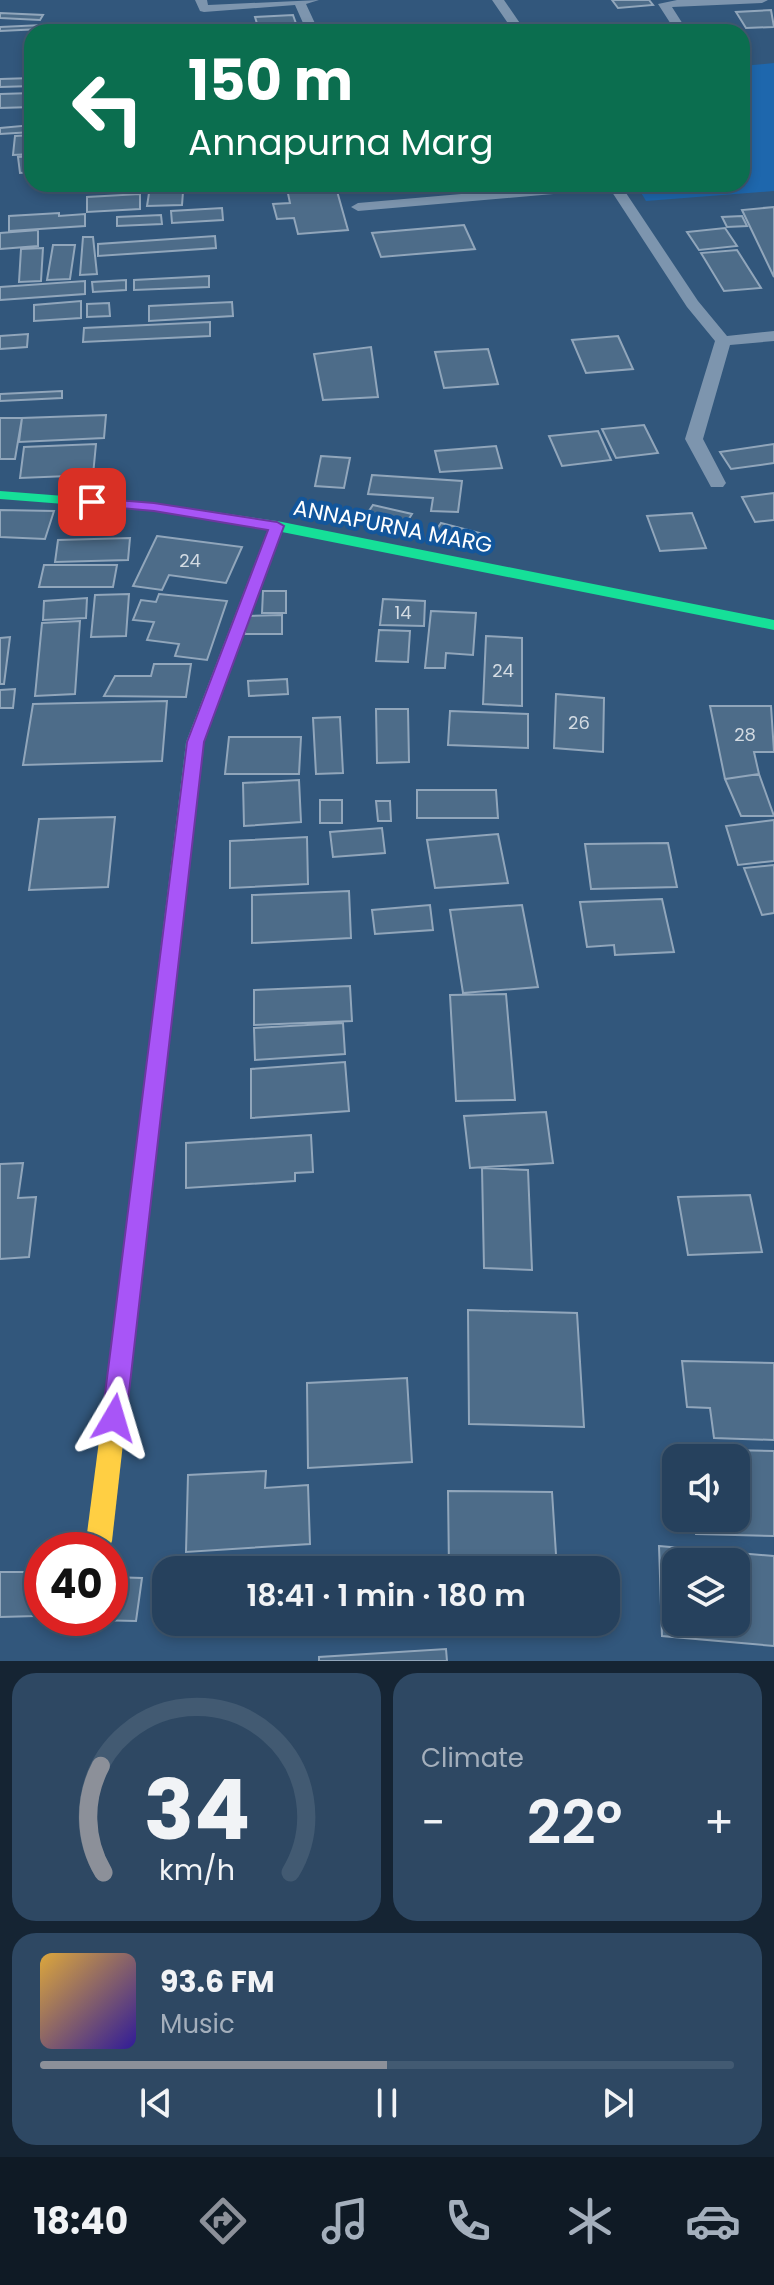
<!DOCTYPE html>
<meta charset="utf-8">
<style>
body{margin:0;font-family:Poppins,sans-serif;background:#2e4863;color:#f1f3f6;height:100vh;display:flex;flex-direction:column;font-size:30px;white-space:nowrap}
*{box-sizing:border-box;margin:0}
p{font-size:26px;color:#a4afbc}
.icon{flex:none;width:44px;height:44px;fill:none;stroke:currentColor;stroke-width:2;stroke-linecap:round;stroke-linejoin:round}
.map{position:relative;height:1661px;overflow:hidden}
.side{display:flex;flex-direction:column;gap:12px;padding:12px;background:#152433;flex:1}
.side>*{flex:none}
.guide{position:absolute;left:24px;top:24px;width:726px;height:168px;border-radius:24px;box-shadow:0 4px 12px #0003,0 0 0 2px #425a72;background:#0b6e4f;color:#fff;overflow:hidden}
.controls{position:absolute;left:662px;top:1444px;display:grid;gap:16px}
.controls a{display:grid;place-items:center;width:88px;height:88px;border-radius:16px;background:#26415d;box-shadow:0 4px 12px #0003,0 0 0 2px #425a72;font-size:40px}
.speed{position:absolute;left:24px;top:1532px;display:flex;gap:16px;font-size:40px;font-weight:700;text-align:center}
.speed>*{display:grid;place-content:center;width:104px;height:104px;border-radius:50%;background:#26415d;box-shadow:0 4px 12px #0003,0 0 0 2px #425a72;line-height:1}
.speed .limit{border:12px solid #d22;background:#fff;color:#111}
.pin{position:absolute;display:grid;place-items:center;width:68px;height:68px;color:#fff;margin:-34px;border-radius:16px;box-shadow:0 4px 12px #0006}
.me{position:absolute;width:88px;margin:-44px;rotate:7deg;stroke-linejoin:round;filter:drop-shadow(0 0 6px #0008)}
.turn{display:flex;align-items:center;gap:28px;height:168px;padding:0 32px;font-size:36px}
.turn .icon{width:104px;height:104px;stroke-width:2.5}
.turn b{display:block;font-size:56px;line-height:68px}
.big{font-size:60px;font-weight:600;line-height:1.1}
.side .widget{flex:1;display:flex;flex-direction:column;justify-content:center;gap:12px;min-width:0;padding:0 28px;border-radius:24px;background:#2e4863}
.side .dial{align-items:center;gap:0}
.dial svg{height:208px;overflow:visible;fill:none;stroke:#425a72;stroke-width:7;stroke-linecap:round;text-anchor:middle}
.dial text{fill:#f1f3f6;stroke:none}
.song{display:flex;align-items:center;gap:24px}
.cover{width:96px;height:96px;border-radius:12px;background:linear-gradient(135deg,hsl(40 70% 55%),hsl(250 70% 35%))}
.played{height:8px;border-radius:4px;background:linear-gradient(90deg,#8c9099 50%,#425a72 50%)}
.keys{display:flex;justify-content:space-around;direction:ltr}
.heat{display:flex;justify-content:space-between;align-items:center;font-size:44px;direction:ltr}
.side .tiles{flex:1;display:grid;gap:12px;grid-template-columns:1fr 1fr}
.widget:last-child{grid-column:span 2}
.trip{position:absolute;left:152px;top:1556px;width:468px;height:80px;border-radius:24px;background:#26415d;box-shadow:0 4px 12px #0003,0 0 0 2px #425a72;font-weight:600;line-height:80px;text-align:center}
.menu{display:flex;height:128px;justify-content:space-around;align-items:center;background:#0f1a25;color:#a4afbc}
.menu .icon{width:56px;height:56px}
.menu .active{color:#8c9099}
.menu b{font-size:36px;color:#f1f3f6}
.map>svg:first-child{display:block}
</style>
<div class="map">
<svg width="774" height="1661" viewBox="0 0 774 1661">
<rect width="100%" height="100%" fill="#32577c"/>
<path fill="#1e67ad" d="M774 63V191L646 201 636 184H742V66Z"/>
<path fill="#4d6c89" stroke="#91a6bb" stroke-width="2" fill-rule="evenodd" d="M612 0H649L653 5 618 8Z
M771 10 774 27 746 28 736 12Z
M0 13 43 15 40 20 0 18Z
M293 15 299 32H265L259 30 255 17Z
M659 23 667 32H639L633 26Z
M42 25 41 29 0 31V27Z
M32 78V86L0 87V79Z
M32 93V107L0 108V94Z
M32 125V132L0 134V128Z
M32 135V154L13 155 15 136Z
M32 156V172L20 173 18 157Z
M286 184H335L348 230 298 234 294 218 277 219 273 204 290 203Z
M183 192 182 205 147 206 149 193Z
M140 194V209L87 212V197Z
M774 207V277L742 210Z
M222 208 223 220 172 223 171 211Z
M59 213V216L85 214V226L9 231V216Z
M161 215 162 224 117 226V217Z
M742 216 747 226 727 227 722 217Z
M464 225 475 249 381 257 372 233Z
M725 228 737 246 699 250 687 232Z
M38 230V246L0 249V233Z
M215 236 216 248 98 256V244Z
M83 237H93L97 274 80 275Z
M53 245H75L70 279 47 280Z
M43 248 41 281 19 282 21 249Z
M737 250 761 288 724 291 701 253Z
M209 276V287L134 290V280Z
M126 280V290L93 292 92 282Z
M85 281V294L0 300V287Z
M81 301V318L34 321V305Z
M232 302 233 316 149 321V306Z
M109 303 110 316 87 317V304Z
M210 322V336L83 342 84 328Z
M28 334 27 347 0 349V336Z
M618 336 633 369 586 373 572 340Z
M371 347 378 397 323 400 314 354Z
M488 349 498 384 444 388 435 352Z
M62 391V398L0 401V394Z
M106 415 104 438 19 442 22 418Z
M0 418H22L15 459H0Z
M644 425 658 453 616 458 602 429Z
M598 431 611 460 562 466 549 436Z
M96 444 93 475 20 478 24 447Z
M774 444V463L731 469 720 452Z
M496 446 502 468 440 472 435 451Z
M321 456 350 458 344 488 315 486Z
M372 475 462 481 458 512 431 511 433 498 368 494Z
M774 493V520L755 522 742 497Z
M373 505 412 514 401 531 362 521Z
M0 510 54 511 45 539 0 537Z
M692 513 706 548 660 551 647 516Z
M441 523 483 534 474 549 431 538Z
M157 536 242 547 226 583 169 575 162 590 133 586Z
M130 538 128 560 55 562 58 540Z
M44 565H117L113 587H39Z
M263 591H286V613H262Z
M129 594 126 636 91 637 95 595Z
M159 594 227 601 207 660 175 656 179 644 147 640 154 622 133 620 141 600 156 602Z
M87 598 86 618 43 620 44 601Z
M383 599 425 601 424 626 380 625Z
M431 611 476 613 473 655 446 653 445 668H425Z
M282 615V634H245V616Z
M80 621 75 694 35 696 42 623Z
M379 630 410 631 408 662 376 661Z
M486 636 522 638V706L483 704Z
M10 637 4 684H0V638Z
M154 664H191L186 697 104 696 115 676H151Z
M287 679 288 694 249 696 248 681Z
M15 689 13 708H0V690Z
M556 694 604 698 603 752 554 748Z
M167 701 162 761 23 765 33 704Z
M710 706H771L774 752H754L759 774 725 779Z
M376 709H408L409 762 377 763Z
M450 711 528 714V748L448 745Z
M340 717 343 773 316 774 313 718Z
M229 737H301L299 774H225Z
M759 774 774 816H741L725 779Z
M299 780 301 822 244 826 243 783Z
M417 790H496L498 818H417Z
M320 800H342V823H320Z
M376 801H390L391 821H378Z
M115 817 108 887 29 890 39 819Z
M774 820V861L738 865 726 826Z
M382 828 385 853 333 857 330 832Z
M498 834 508 883 435 888 427 840Z
M307 837 308 884 230 888V841Z
M668 843 677 887 591 889 585 844Z
M774 865V913L762 915 744 868Z
M349 891 351 938 252 943V895Z
M662 899 674 952 615 955 614 945 587 947 580 902Z
M430 905 433 930 375 934 372 910Z
M522 905 538 987 463 993 450 910Z
M350 986 352 1021 254 1025V990Z
M506 994 515 1100 456 1101 450 995Z
M343 1023 345 1054 255 1060 254 1028Z
M345 1062 349 1111 251 1118V1069Z
M546 1112 553 1163 470 1168 464 1116Z
M311 1135 313 1172 295 1173V1181L186 1188V1143Z
M23 1163 18 1198 36 1197 29 1257 0 1259V1164Z
M482 1168 528 1170 532 1270 484 1268Z
M750 1195 762 1252 688 1255 678 1197Z
M468 1310 577 1313 584 1427 469 1424Z
M682 1361 774 1363V1440L714 1438 710 1408 687 1407Z
M407 1378 412 1462 308 1468 307 1383Z
M686 1449 774 1451V1536L696 1534 694 1518H736V1458H687Z
M266 1471 265 1488 308 1485 310 1544 186 1552 188 1475Z
M448 1491 552 1492 557 1570H449Z
M659 1546 774 1556V1646L662 1636ZM676 1562H736V1622H676Z
M0 1572H42L36 1616 0 1617Z
M110 1577 142 1578 136 1621 47 1619 110 1618Z
M446 1649 447 1661H319V1657Z"/>
<g fill="none" stroke-linecap="round" stroke-linejoin="round">
<path fill="#7d95ae" fill-rule="evenodd" d="M195 0H207L208 5 319 0 306 4 319 32H307L295 5 204 12 200 11Z
M492 0H504L526 32H514Z
M677 0H768L762 3 672 7 688 32H676L658 4Z
M576 184H620L698 301 727 336 774 331V341L730 345 703 439 726 483 723 487H711L685 439 715 341 687 307 610 189 358 211 351 207 358 203Z"/>
<path fill="#16e098" fill-rule="evenodd" d="M0 491 154 503 277 521 774 620V630L282 532 204 742 139 1302 136 1310 128 1313 120 1310 117 1302 186 742 268 529 154 511 0 499Z"/>
<path fill="#ffcf43" fill-rule="evenodd" d="M128 1291 136 1294 139 1302 112 1541 108 1550H90L86 1541 117 1302 120 1294Z"/>
</g>
<path fill="#a855f7" stroke="#6d37a1" stroke-width="2" d="M92 498 154 503 277 522 284 526 204 742 126 1418 122 1426 114 1430 105 1426 102 1418 187 742 268 530 154 511 87 505 85 502Z"/>
<g text-anchor="middle" stroke-width="8" stroke-linejoin="round" paint-order="stroke">
<g font-size="18" fill="#d2dae2">
<text x="190" y="567">24</text>
<text x="403" y="619">14</text>
<text x="503" y="677">24</text>
<text x="579" y="729">26</text>
<text x="745" y="741">28</text>
</g>
<g font-size="22" fill="#fff" stroke="#13569b">
<text transform="translate(393 526) rotate(11)" y="8">ANNAPURNA MARG</text>
</g>
</g>
</svg>
<div class="controls">
<a><svg class="icon" aria-label="sound" viewBox="0 0 24 24"><path d="M4 9h4l5-4v14l-5-4H4zM17 9q2 3 0 6"/></svg></a>
<a><svg class="icon" aria-label="layers" viewBox="0 0 24 24"><path d="M12 4l9 5-9 5-9-5zM3 14l9 5 9-5"/></svg></a>
</div>
<div class="speed"><div class="limit">40</div></div>
<div class="pin" style="left:92px;top:502px;background:#d93025"><svg class="icon" aria-label="arrive" viewBox="0 0 24 24"><path d="M6 21V4h12l-3 4 3 4H6"/></svg></div>
<svg class="me" style="left:114px;top:1418px" viewBox="-20 -20 40 40"><path d="M0-17L14 15 0 8-14 15z" fill="#a855f7" stroke="#fff" stroke-width="4"/></svg>
<div class="trip">18:41 · 1 min · 180 m</div>
<div class="guide">
<div class="turn"><svg class="icon" aria-label="left" viewBox="0 0 24 24"><path d="M17 20v-9H6M10 6l-5 5 5 5"/></svg><div><b>150 m</b>Annapurna Marg</div></div>
</div>
</div>
<section class="side">
<div class="tiles">
<div class="widget dial"><svg viewBox="0 0 100 80">
<path d="M14 69A42 42 0 1 1 86 69"/>
<path d="M14 69A42 42 0 0 1 13 28" stroke="#8c9099"/>
<text x="50" y="56" font-size="32" font-weight="700">34</text>
<text x="50" y="72" font-size="11">km/h</text>
</svg></div>
<div class="widget"><p>Climate</p>
<div class="heat"><a>−</a><b class="big">22°</b><a>+</a></div>
</div>
<div class="widget">
<div class="song"><i class="cover"></i><div><b>93.6 FM</b><p>Music</p></div></div>
<div class="played"></div>
<div class="keys"><svg class="icon" aria-label="previous" viewBox="0 0 24 24"><path d="M18 5L8 12l10 7zM5 5v14"/></svg><svg class="icon" aria-label="pause" viewBox="0 0 24 24"><path d="M8 5v14M16 5v14"/></svg><svg class="icon" aria-label="next" viewBox="0 0 24 24"><path d="M6 5l10 7-10 7zM19 5v14"/></svg></div>
</div>
</div>
</section>
<nav class="menu">
<b>18:40</b>
<svg class="icon active" aria-label="directions" viewBox="0 0 24 24"><path d="M12 3l9 9-9 9-9-9zM9 14v-3h6M13 9l2 2-2 2"/></svg>
<svg class="icon" aria-label="music" viewBox="0 0 24 24"><path d="M9 18V5l10-2v13"/><circle cx="6" cy="18" r="3"/><circle cx="16" cy="16" r="3"/></svg>
<svg class="icon" aria-label="phone" viewBox="0 0 24 24"><path d="M5 4h4l2 5-3 2q2 4 5 5l2-3 5 2v4C11 20 4 13 5 4z"/></svg>
<svg class="icon" aria-label="climate" viewBox="0 0 24 24"><path d="M12 3v18M4 7l16 10M4 17L20 7"/></svg>
<svg class="icon" aria-label="car" viewBox="0 0 24 24"><path d="M5 17H2v-5l4-1 3-4h7l3 4 3 1v5h-3M9 17h6M6 11h13"/><circle cx="7" cy="17" r="2"/><circle cx="17" cy="17" r="2"/></svg>
</nav>
